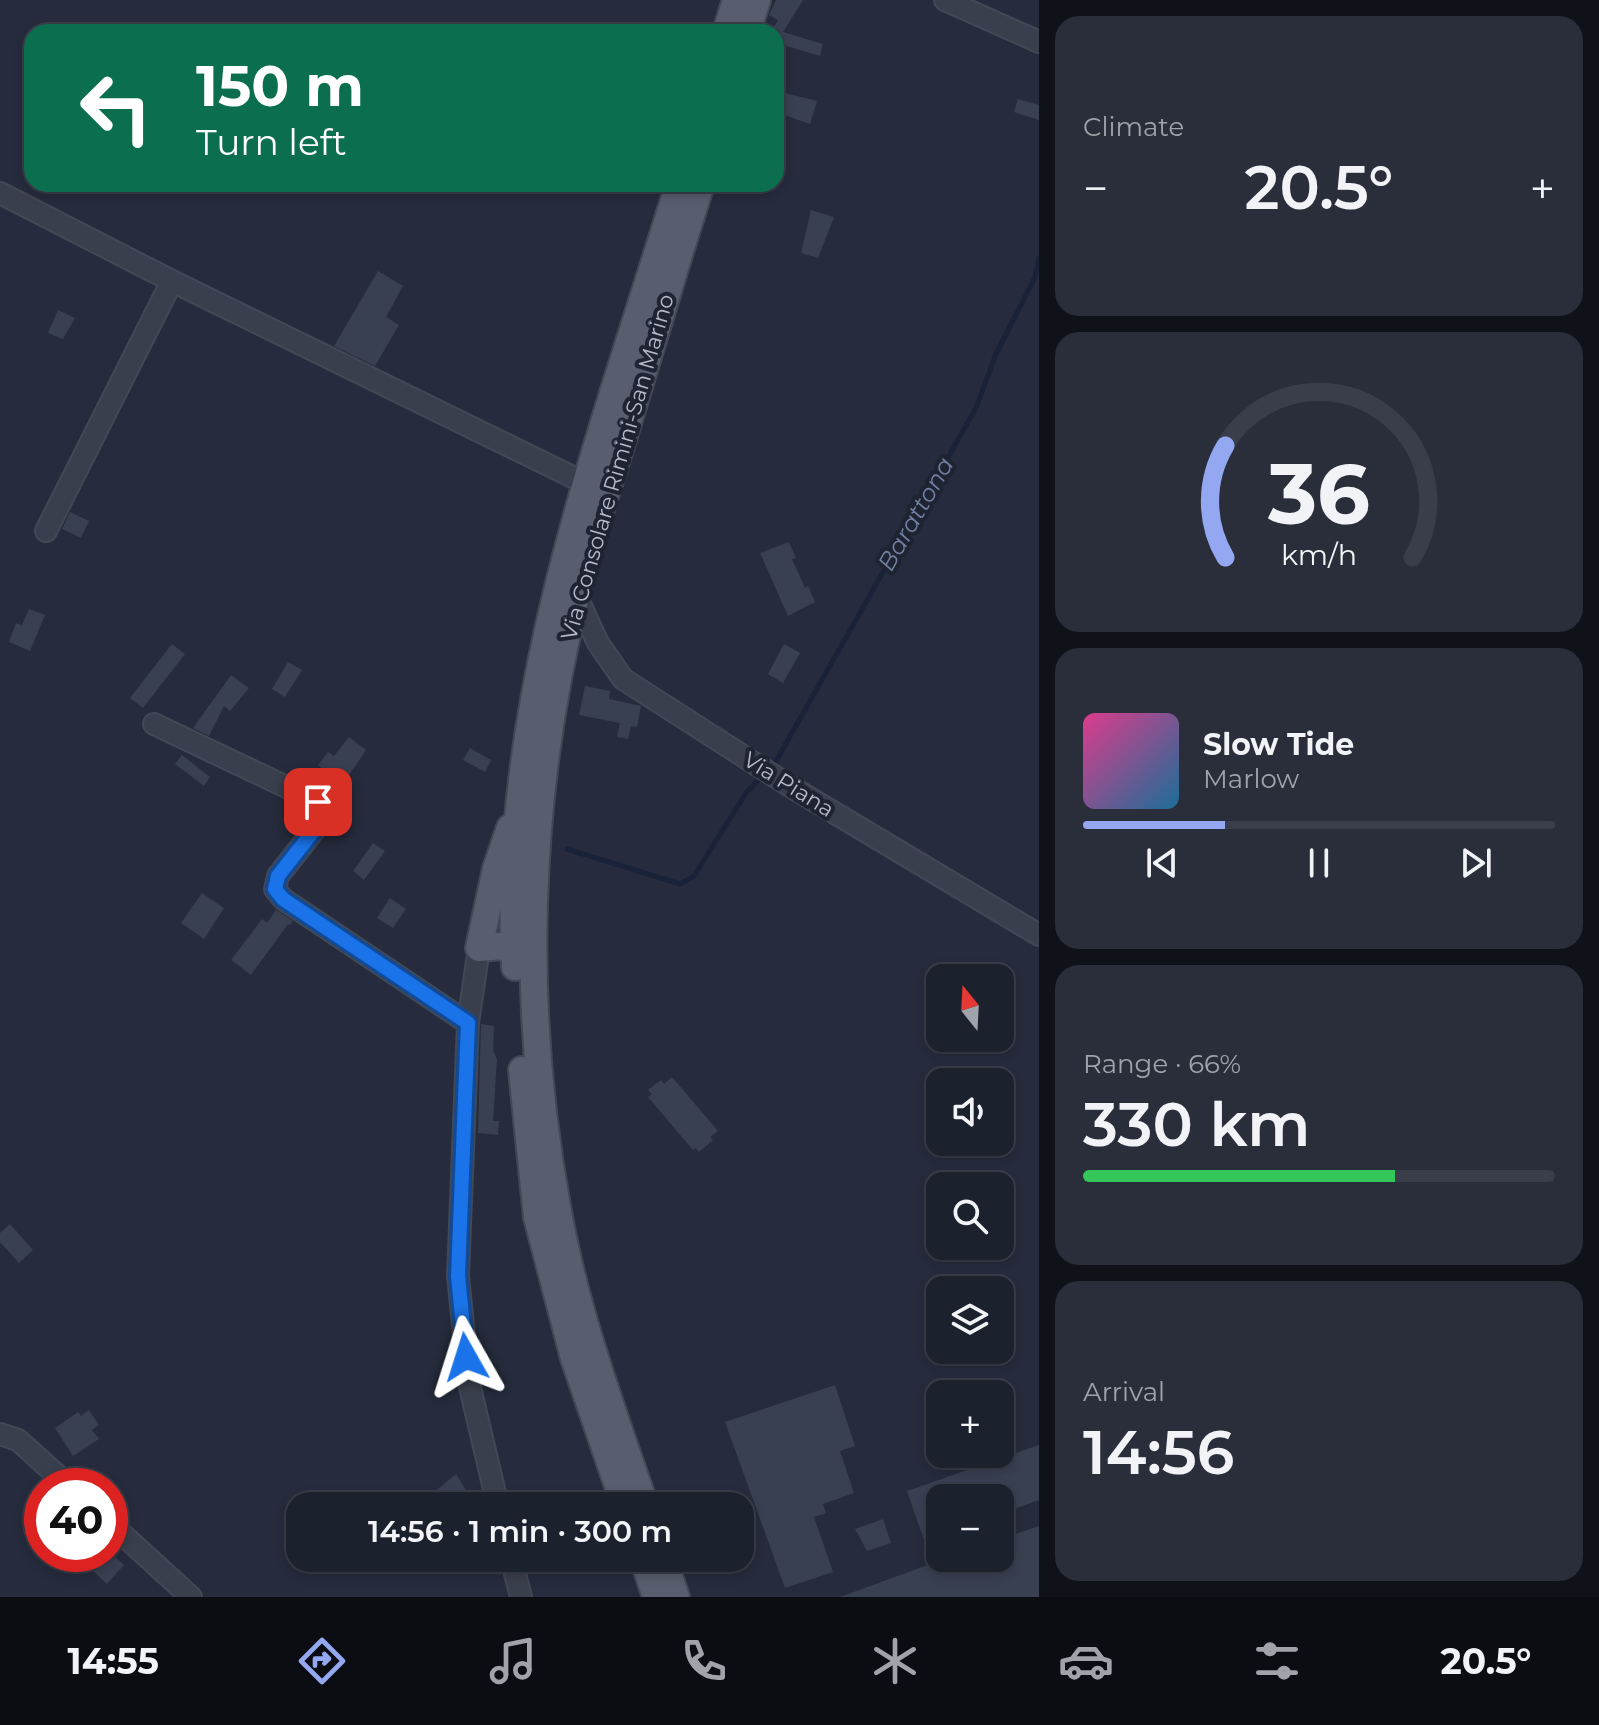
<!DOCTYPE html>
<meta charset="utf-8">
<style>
body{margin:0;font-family:Montserrat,sans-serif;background:#292e3a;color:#f1f3f6;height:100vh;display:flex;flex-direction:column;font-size:30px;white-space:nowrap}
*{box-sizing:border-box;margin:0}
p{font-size:26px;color:#a0a3aa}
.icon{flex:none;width:44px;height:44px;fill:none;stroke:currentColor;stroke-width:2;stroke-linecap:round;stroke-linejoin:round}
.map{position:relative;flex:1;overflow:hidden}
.sheet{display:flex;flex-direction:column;gap:16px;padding:16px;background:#0f1219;width:560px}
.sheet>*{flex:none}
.top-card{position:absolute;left:24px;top:24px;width:760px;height:168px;border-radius:24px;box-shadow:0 4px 12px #0003,0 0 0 2px #3a3e4a;background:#0b6e4f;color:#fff;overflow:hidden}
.needle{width:52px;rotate:342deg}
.controls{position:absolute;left:926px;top:964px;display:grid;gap:16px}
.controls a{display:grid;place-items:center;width:88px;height:88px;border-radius:16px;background:#1c212e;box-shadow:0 4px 12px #0003,0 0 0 2px #3a3e4a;font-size:40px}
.speed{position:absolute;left:24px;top:1468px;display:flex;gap:16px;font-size:40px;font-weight:700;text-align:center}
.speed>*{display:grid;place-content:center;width:104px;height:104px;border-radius:50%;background:#1c212e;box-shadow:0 4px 12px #0003,0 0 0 2px #3a3e4a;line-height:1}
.speed .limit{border:12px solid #d22;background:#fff;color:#111}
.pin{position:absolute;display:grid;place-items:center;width:68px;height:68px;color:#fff;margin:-34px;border-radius:16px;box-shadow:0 4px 12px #0006}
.me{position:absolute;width:88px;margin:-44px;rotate:354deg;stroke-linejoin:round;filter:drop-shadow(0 0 6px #0008)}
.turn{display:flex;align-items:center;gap:28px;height:168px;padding:0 40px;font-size:36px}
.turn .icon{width:104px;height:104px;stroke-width:2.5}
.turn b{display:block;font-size:56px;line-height:68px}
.big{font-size:60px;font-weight:600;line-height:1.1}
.sheet .widget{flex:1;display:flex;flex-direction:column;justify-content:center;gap:12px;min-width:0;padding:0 28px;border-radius:24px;background:#292e3a}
.sheet .dial{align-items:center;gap:0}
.dial svg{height:208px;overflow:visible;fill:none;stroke:#3a3e4a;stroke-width:7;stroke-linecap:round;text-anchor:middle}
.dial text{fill:#f1f3f6;stroke:none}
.song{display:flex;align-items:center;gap:24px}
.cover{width:96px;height:96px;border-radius:12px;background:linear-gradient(135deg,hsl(330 70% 55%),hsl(200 70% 35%))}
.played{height:8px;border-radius:4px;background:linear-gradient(90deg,#93a8f0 30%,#3a3e4a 30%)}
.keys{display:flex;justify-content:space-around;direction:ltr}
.heat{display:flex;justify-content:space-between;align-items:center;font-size:44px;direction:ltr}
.charge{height:12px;border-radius:6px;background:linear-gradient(90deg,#34c759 66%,#3a3e4a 0)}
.trip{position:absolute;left:286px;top:1492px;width:468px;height:80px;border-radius:24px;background:#1c212e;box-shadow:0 4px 12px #0003,0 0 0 2px #3a3e4a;font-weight:600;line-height:80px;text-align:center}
.tabs{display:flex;height:128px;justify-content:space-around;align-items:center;background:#0b0d12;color:#a0a3aa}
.tabs .icon{width:56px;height:56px}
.tabs .current{color:#93a8f0}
.tabs b{font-size:36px;color:#f1f3f6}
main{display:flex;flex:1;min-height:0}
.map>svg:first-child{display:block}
</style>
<main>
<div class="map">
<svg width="1039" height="1597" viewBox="0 0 1039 1597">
<rect width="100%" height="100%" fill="#262c3d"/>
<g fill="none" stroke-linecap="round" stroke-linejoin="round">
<path stroke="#1a223a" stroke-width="5" d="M776 761 976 408 996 354 1035 277 1039 258
M567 849 680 884 694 876 746 793 764 774"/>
</g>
<path fill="#394052" d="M776 0H803L783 32 823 44 820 56 776 43V32H771L778 20 769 15Z
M781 92 817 101 810 124 776 112Z
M1018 99 1039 105V120L1014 112Z
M811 210 834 217 818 258 801 253Z
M378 271 403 286 386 317 399 325 375 366 334 346Z
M58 310 75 318 63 339 48 333Z
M70 512 89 521 81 538 62 529Z
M789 542 796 558 792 559 805 588 808 586 815 602 788 616 760 553Z
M29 609 45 615 30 651 9 642 16 623 22 625Z
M172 644 185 654 143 708 130 698Z
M784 644 800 653 783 683 768 674Z
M288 662 302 670 285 697 272 689Z
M231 675 249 688 230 711 224 706 209 736 193 728Z
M585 686 610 691 609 699 641 706 637 727 631 726 628 739 617 737 620 723 579 715Z
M349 737 366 750 343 784 318 765 328 752 334 756Z
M470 748 491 760 485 772 463 760Z
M182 755 210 777 204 786 175 764Z
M373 843 385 851 364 880 353 871Z
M202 893 224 908 204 939 181 923Z
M390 898 406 909 393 928 377 918Z
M276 910 293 921 290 925 288 924 251 975 231 960 262 919 267 923Z
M481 1024 494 1026 493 1051 497 1059 493 1121H499L498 1135 478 1133Z
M672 1077 718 1131 710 1137 713 1140 699 1152 696 1148 693 1150 648 1097 652 1094 648 1090 661 1080 664 1084Z
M10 1224 33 1250 19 1263 0 1242V1233Z
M835 1385 855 1446 840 1451 854 1493 823 1504 826 1513 814 1517 833 1572 785 1588 725 1422Z
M89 1410 99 1425 92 1430 99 1439 73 1456 55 1428 78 1412 81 1416Z
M1039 1445V1500L1000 1514V1498H940V1535L924 1540 907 1491Z
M456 1474 476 1506H435L428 1497Z
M883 1519 891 1543 867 1551 855 1529Z
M1039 1526V1597H840L947 1558H1000V1539Z
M88 1554H112L124 1565 107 1584 82 1561Z"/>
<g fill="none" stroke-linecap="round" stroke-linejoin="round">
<g stroke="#434856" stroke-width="24">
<path id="minor" d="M945 0 1039 42
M0 193 172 281 587 484
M46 531 172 281
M576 595 598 643 623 679 793 788 1039 935
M154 724 318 802 325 813 322 820 278 876 275 889 283 899 468 1023
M479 948 468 1023 458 1276 469 1383 498 1506
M0 1434 18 1440 69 1486
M110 1523 191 1597
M511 1558 521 1597"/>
</g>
<g stroke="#434856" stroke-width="30">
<path id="major" d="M726 32 736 0
M747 32 757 0
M510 828 496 869 479 948 503 946 514 953
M515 967C500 700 602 435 679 184
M522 1070 537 1217 574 1358 625 1506
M645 1506C612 1409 576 1313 558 1212 520 1009 526 796 576 596 588 547 604 499 619 452 646 362 673 273 701 184
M643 1558 656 1597
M663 1558 676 1597"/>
</g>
<use href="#minor" stroke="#3a3f4d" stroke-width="20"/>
<use href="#major" stroke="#585e6d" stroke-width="26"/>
</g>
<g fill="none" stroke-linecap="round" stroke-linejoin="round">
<g stroke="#114b97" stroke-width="20">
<path id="route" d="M318 802 325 813 322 820 278 876 275 889 283 899 468 1023 458 1276 466 1357"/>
</g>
<use href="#route" stroke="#1a73e8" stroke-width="14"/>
</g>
<g text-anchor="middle" stroke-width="8" stroke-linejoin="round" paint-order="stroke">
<g font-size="22" fill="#b6bac8" stroke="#1f2432">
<text transform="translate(617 467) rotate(-74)" y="8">Via Consolare Rimini-San Marino</text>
<text transform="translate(789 784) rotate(32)" y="8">Via Piana</text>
</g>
<g font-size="24" font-style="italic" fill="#7280a4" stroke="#1f2432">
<text transform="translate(916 514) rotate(-60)" y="8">Barattona</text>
</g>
</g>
</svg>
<div class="controls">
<a><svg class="needle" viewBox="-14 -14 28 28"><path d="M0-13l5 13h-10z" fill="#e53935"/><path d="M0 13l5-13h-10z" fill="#a0a3aa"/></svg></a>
<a><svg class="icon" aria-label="sound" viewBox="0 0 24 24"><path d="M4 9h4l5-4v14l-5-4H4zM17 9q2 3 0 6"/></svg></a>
<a><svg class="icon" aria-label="search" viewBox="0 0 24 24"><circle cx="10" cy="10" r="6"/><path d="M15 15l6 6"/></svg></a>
<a><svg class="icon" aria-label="layers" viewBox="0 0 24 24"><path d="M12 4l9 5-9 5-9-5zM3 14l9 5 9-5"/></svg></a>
<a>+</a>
<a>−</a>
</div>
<div class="speed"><div class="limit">40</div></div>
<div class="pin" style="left:318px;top:802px;background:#d93025"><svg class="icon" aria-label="arrive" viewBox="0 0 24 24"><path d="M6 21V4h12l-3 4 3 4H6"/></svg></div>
<svg class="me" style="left:466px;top:1357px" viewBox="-20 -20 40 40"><path d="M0-17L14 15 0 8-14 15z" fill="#1a73e8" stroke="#fff" stroke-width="4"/></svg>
<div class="trip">14:56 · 1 min · 300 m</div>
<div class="top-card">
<div class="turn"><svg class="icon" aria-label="left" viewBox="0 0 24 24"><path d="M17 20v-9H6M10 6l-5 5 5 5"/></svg><div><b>150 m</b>Turn left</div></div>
</div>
</div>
<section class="sheet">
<div class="widget"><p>Climate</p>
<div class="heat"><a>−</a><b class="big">20.5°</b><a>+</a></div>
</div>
<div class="widget dial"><svg viewBox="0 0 100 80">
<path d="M14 69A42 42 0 1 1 86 69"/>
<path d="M14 69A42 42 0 0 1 14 26" stroke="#93a8f0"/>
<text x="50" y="56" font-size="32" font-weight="700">36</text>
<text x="50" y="72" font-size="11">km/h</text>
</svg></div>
<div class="widget">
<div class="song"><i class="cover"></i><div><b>Slow Tide</b><p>Marlow</p></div></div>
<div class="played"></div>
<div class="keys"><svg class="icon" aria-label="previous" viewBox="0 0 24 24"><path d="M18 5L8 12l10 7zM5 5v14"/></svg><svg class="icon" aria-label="pause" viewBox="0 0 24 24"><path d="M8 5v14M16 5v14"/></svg><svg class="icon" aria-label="next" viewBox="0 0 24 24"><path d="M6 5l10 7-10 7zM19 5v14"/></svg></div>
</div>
<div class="widget"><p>Range · 66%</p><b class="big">330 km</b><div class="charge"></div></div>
<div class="widget"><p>Arrival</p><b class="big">14:56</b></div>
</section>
</main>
<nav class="tabs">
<b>14:55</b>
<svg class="icon current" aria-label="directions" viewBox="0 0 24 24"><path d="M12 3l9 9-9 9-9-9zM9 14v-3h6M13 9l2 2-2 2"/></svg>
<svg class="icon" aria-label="music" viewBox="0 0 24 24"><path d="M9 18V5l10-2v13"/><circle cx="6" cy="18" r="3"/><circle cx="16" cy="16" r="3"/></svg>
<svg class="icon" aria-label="phone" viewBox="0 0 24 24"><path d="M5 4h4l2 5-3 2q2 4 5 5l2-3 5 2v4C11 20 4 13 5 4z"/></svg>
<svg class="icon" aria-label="climate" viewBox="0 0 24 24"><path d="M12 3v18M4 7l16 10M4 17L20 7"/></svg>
<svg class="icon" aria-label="car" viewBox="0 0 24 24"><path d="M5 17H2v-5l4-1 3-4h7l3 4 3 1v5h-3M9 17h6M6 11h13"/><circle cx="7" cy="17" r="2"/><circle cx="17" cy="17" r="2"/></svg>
<svg class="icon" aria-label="filters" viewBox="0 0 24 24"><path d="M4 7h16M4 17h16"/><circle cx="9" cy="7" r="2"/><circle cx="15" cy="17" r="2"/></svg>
<b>20.5°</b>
</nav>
